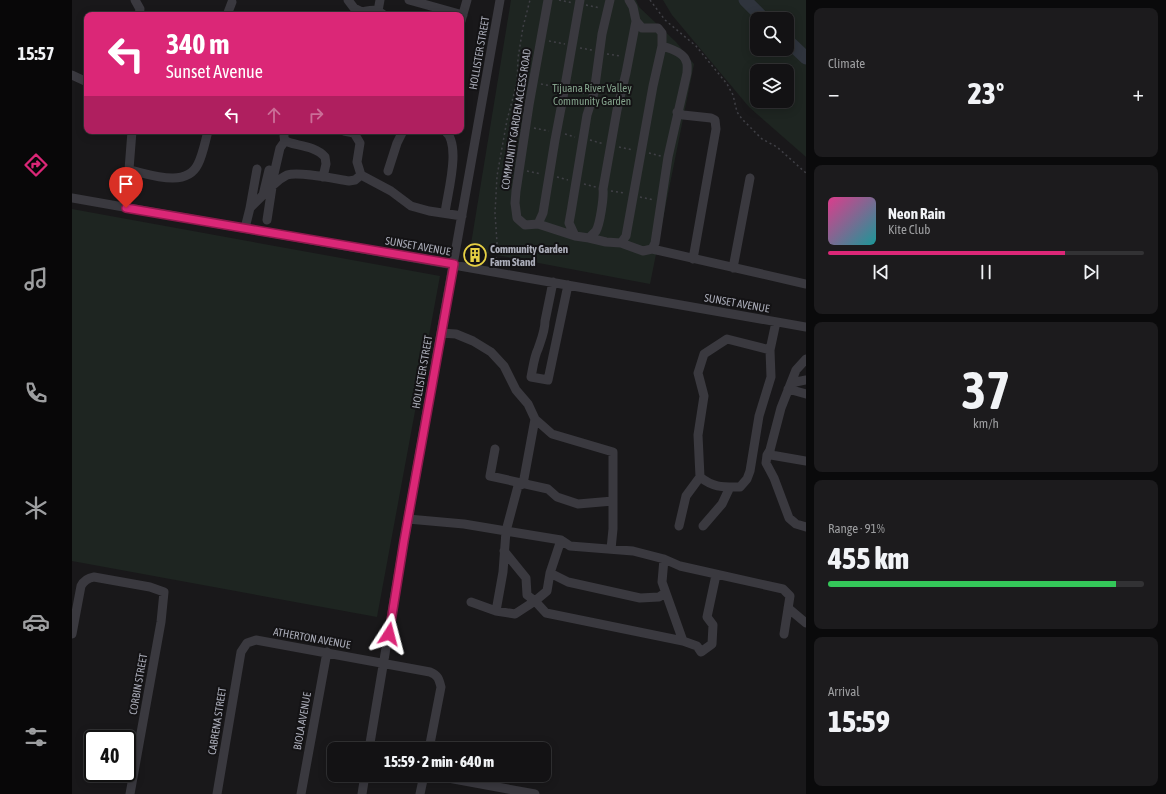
<!DOCTYPE html>
<meta charset="utf-8">
<style>
body{margin:0;font-family:"Asap Condensed",sans-serif;background:#1c1b1d;color:#f1f3f6;height:100vh;display:flex;flex-direction:column;font-size:15px;white-space:nowrap}
*{box-sizing:border-box;margin:0}
p{font-size:13px;color:#9d9ea0}
.icon{flex:none;width:22px;height:22px;fill:none;stroke:currentColor;stroke-width:2;stroke-linecap:round;stroke-linejoin:round}
.map{position:relative;flex:1;overflow:hidden}
.sheet{display:flex;flex-direction:column;gap:8px;padding:8px;background:#0a0a0b;width:360px}
.sheet>*{flex:none}
.top-card{position:absolute;left:12px;top:12px;width:380px;height:122px;border-radius:8px;box-shadow:0 2px 10px #0003,0 0 0 1px #323234;background:#db2777;color:#fff;overflow:hidden}
.fabs{position:absolute;left:678px;top:12px;display:grid;gap:8px}
.fabs a{display:grid;place-items:center;width:44px;height:44px;border-radius:8px;background:#131214;box-shadow:0 2px 10px #0003,0 0 0 1px #323234;font-size:20px}
.speed{position:absolute;left:12px;top:730px;display:flex;gap:8px;font-size:20px;font-weight:700;text-align:center}
.speed>*{display:grid;place-content:center;width:52px;height:52px;border-radius:50%;background:#131214;box-shadow:0 2px 10px #0003,0 0 0 1px #323234;line-height:1}
.speed .limit{border:2px solid #111;border-radius:6px;background:#fff;color:#111}
.pin{position:absolute;display:grid;place-items:center;width:34px;height:34px;color:#fff;margin:-41px -17px;border-radius:50% 50% 50% 0;rotate:-45deg;box-shadow:0 0 4px #0007}
.pin .icon{rotate:45deg}
.me{position:absolute;width:44px;margin:-22px;rotate:9deg;stroke-linejoin:round;filter:drop-shadow(0 0 3px #0008)}
.turn{display:flex;align-items:center;gap:14px;height:84px;padding:0 16px;font-size:18px}
.turn .icon{width:52px;height:52px;stroke-width:2.5}
.turn b{display:block;font-size:28px;line-height:34px}
.lanes{display:flex;align-items:center;height:38px;padding:0 16px;background:#0003;justify-content:center;gap:20px;direction:ltr}
.lanes .off{opacity:.35}
.big{font-size:30px;font-weight:800;line-height:1.1}
.sheet .card{flex:1;display:flex;flex-direction:column;justify-content:center;gap:6px;min-width:0;padding:0 14px;border-radius:8px;background:#1c1b1d}
.sheet .dial{align-items:center;gap:0}
.dial b{font-size:52px;line-height:1}
.song{display:flex;align-items:center;gap:12px}
.cover{width:48px;height:48px;border-radius:6px;background:linear-gradient(135deg,hsl(330 70% 55%),hsl(180 70% 35%))}
.played{height:4px;border-radius:2px;background:linear-gradient(90deg,#db2777 75%,#323234 75%)}
.keys{display:flex;justify-content:space-around;direction:ltr}
.heat{display:flex;justify-content:space-between;align-items:center;font-size:22px;direction:ltr}
.charge{height:6px;border-radius:3px;background:linear-gradient(90deg,#34c759 91%,#323234 0)}
.trip{position:absolute;left:255px;top:742px;width:224px;height:40px;border-radius:8px;background:#131214;box-shadow:0 2px 10px #0003,0 0 0 1px #323234;font-weight:800;line-height:40px;text-align:center}
main{display:flex;flex:1;min-height:0}
.menu{display:flex;flex-direction:column;width:72px;justify-content:space-around;align-items:center;background:#080708;color:#9d9ea0}
.menu .icon{width:28px;height:28px}
.menu .on{color:#db2777}
.menu b{font-size:18px;color:#f1f3f6}
.map>svg:first-child{display:block}
</style>
<main>
<nav class="menu">
<b>15:57</b>
<svg class="icon on" aria-label="directions" viewBox="0 0 24 24"><path d="M12 3l9 9-9 9-9-9zM9 14v-3h6M13 9l2 2-2 2"/></svg>
<svg class="icon" aria-label="music" viewBox="0 0 24 24"><path d="M9 18V5l10-2v13"/><circle cx="6" cy="18" r="3"/><circle cx="16" cy="16" r="3"/></svg>
<svg class="icon" aria-label="phone" viewBox="0 0 24 24"><path d="M5 4h4l2 5-3 2q2 4 5 5l2-3 5 2v4C11 20 4 13 5 4z"/></svg>
<svg class="icon" aria-label="climate" viewBox="0 0 24 24"><path d="M12 3v18M4 7l16 10M4 17L20 7"/></svg>
<svg class="icon" aria-label="car" viewBox="0 0 24 24"><path d="M5 17H2v-5l4-1 3-4h7l3 4 3 1v5h-3M9 17h6M6 11h13"/><circle cx="7" cy="17" r="2"/><circle cx="17" cy="17" r="2"/></svg>
<svg class="icon" aria-label="filters" viewBox="0 0 24 24"><path d="M4 7h16M4 17h16"/><circle cx="9" cy="7" r="2"/><circle cx="15" cy="17" r="2"/></svg>
</nav>
<div class="map">
<svg width="734" height="794" viewBox="0 0 734 794">
<rect width="100%" height="100%" fill="#19181a"/>
<path fill="#1e2521" fill-rule="evenodd" d="M439 0H564L567 7 604 42 622 64 578 284 398 250Z
M591 0H734V157L677 107 600 15ZM685 19H715V49H685ZM685 71H715V101H685Z
M0 209 368 276 305 617 0 561Z"/>
<g fill="none" stroke-linecap="round" stroke-linejoin="round">
<path stroke="#2f343d" stroke-width="13" d="M673 0 692 19
M715 40 734 58"/>
</g>
<path fill="#2c2b2e" stroke="#333236" d="M404 249 409 255 402 260 397 254Z"/>
<g fill="none" stroke-linecap="round" stroke-linejoin="round">
<path stroke="#404046" stroke-width="1.5" stroke-dasharray="2 3" stroke-linecap="butt" d="M487 0 501 3
M578 0 593 20 624 46 655 84 661 95 665 112 670 119 690 139 705 147 734 173
M514 5 528 8
M477 41 493 44
M508 48 520 50
M535 54 549 56
M469 84 485 87
M500 91 514 94
M529 97 539 100
M462 128 477 131
M493 134 503 137
M518 140 532 144
M547 147 561 150
M577 153 589 156
M455 171 469 174
M485 177 496 180
M512 184 524 187
M539 191 553 193
M568 197 582 200
M423 264 425 243 423 213 425 176 435 120 445 83 446 58 451 27 458 0"/>
<path stroke="#3a393f" stroke-width="9" d="M63 0 68 9 67 15
M276 0 282 8 290 12C300 10 303 8 312 15
M337 0 391 15
M476 0 457 105 444 191 443 203 445 218 453 225 466 224 471 213 483 140 490 103 508 0
M538 0 530 34 522 93 515 115 499 212 497 223 503 236 517 238C519 236 522 233 524 231 528 224 532 197 531 189L545 110 554 73 564 21 561 7 557 0
M306 11 308 0
M155 15 160 2
M389 21 395 0
M0 75 15 82
M605 112 611 115 639 118 643 120 644 129 621 259
M213 131C212 134 211 137 213 140 218 146 242 144 253 157L254 164 251 177
M272 131 282 133 288 143 285 162 289 175 319 191 339 206 357 211 390 216
M57 170C77 174 114 189 126 164 131 154 133 142 136 131
M316 171 325 143 331 131
M200 186C204 182 209 178 215 175 227 171 263 179 277 181L283 180 289 175
M0 198 734 327
M54 208 60 131
M178 208 185 169
M373 213C375 195 390 144 373 131
M195 220 202 174 208 148 213 141
M466 224 503 236
M173 228 178 208 191 195 197 170
M517 238 534 242 549 243 554 236 581 86 590 46V33L586 28H570L564 21
M549 243 571 251 580 249 583 243 596 157 615 73C615 69 616 64 614 61 612 53 597 48 590 46
M580 249 734 284
M661 268 678 178
M481 282 473 321C473 331 469 340 466 349 462 357 461 368 459 377L476 380 496 285
M369 333 384 334 401 341 419 352 432 366 444 390 456 404 463 419 451 484 446 486 434 531 431 572 424 611
M698 350 699 377 687 416 678 471 675 479 668 487C651 487 642 488 628 477L626 435 632 396 626 373 632 354 655 339 698 350 704 322
M734 359 724 370 709 408 698 450 699 455 734 461
M719 383 734 380
M716 389 734 394
M463 419 480 434 541 452V529L539 549
M423 449 418 476 476 489 485 497 506 504 541 501
M698 450 695 455 694 463 702 478 717 518 724 524 734 527
M336 519 392 524 434 531 489 540 498 546 561 551 592 559 608 566 711 589 718 596 712 634
M607 526 614 496 628 477
M631 526 650 504 658 487
M432 551 454 578 455 595 463 601 474 613 611 641
M592 559 590 582 611 641 625 646 629 652 640 644 641 625 635 617 644 575
M478 573 496 582 568 598 587 597 593 593
M399 602 424 611 443 614 463 601 475 591 478 573 489 540
M716 608 734 623
M0 634 9 586C12 580 16 578 22 577L78 587 92 592 89 622 58 794
M297 749 332 541 428 0
M360 775 463 794
M145 794 169 652 175 643 184 640 358 672C366 675 367 679 369 687L357 749
M229 794 255 652
M290 794 293 775
M348 794 352 775"/>
</g>
<g fill="none" stroke-linecap="round" stroke-linejoin="round">
<g stroke="#8e194d" stroke-width="10">
<path id="route" d="M54 208 382 264 332 541 317 634"/>
</g>
<use href="#route" stroke="#db2777" stroke-width="7"/>
</g>
<defs>
<g id="building-ring" transform="scale(1.15)"><circle r="9.5" fill="#141315" stroke="#e7d144" stroke-width="1.5"/><path d="M-4-6H4V6H1V3H-1V6H-4ZM-2.5-4.3h1.7v1.8h-1.7ZM.8-4.3h1.7v1.8H.8ZM-2.5-1h1.7V.8h-1.7ZM.8-1h1.7V.8H.8Z" fill="#e7d144"/></g>
</defs>
<g fill-rule="evenodd">
<use href="#building-ring" x="403" y="255"/>
</g>
<g text-anchor="middle" stroke-width="4" stroke-linejoin="round" paint-order="stroke">
<g font-size="11" fill="#abadb9" stroke="#141315">
<text transform="translate(407 53) rotate(-80)" y="4">HOLLISTER STREET</text>
<text transform="translate(444 119) rotate(-81)" y="4">COMMUNITY GARDEN ACCESS ROAD</text>
<text transform="translate(346 246) rotate(10)" y="4">SUNSET AVENUE</text>
<text transform="translate(665 303) rotate(10)" y="4">SUNSET AVENUE</text>
<text transform="translate(350 372) rotate(-80)" y="4">HOLLISTER STREET</text>
<text transform="translate(240 638) rotate(10)" y="4">ATHERTON AVENUE</text>
<text transform="translate(66 684) rotate(-80)" y="4">CORBIN STREET</text>
<text transform="translate(145 721) rotate(-81)" y="4">CABRENA STREET</text>
<text transform="translate(230 721) rotate(-80)" y="4">BIOLA AVENUE</text>
</g>
<g font-size="11" fill="#84a38c" stroke="#141315">
<text x="520" y="92">Tijuana River Valley<tspan x="520" dy="13">Community Garden</tspan></text>
</g>
<g font-size="11" font-weight="bold" fill="#abadb9" stroke="#141315" text-anchor="start">
<text x="418" y="253">Community Garden<tspan x="418" dy="13">Farm Stand</tspan></text>
</g>
</g>
</svg>
<div class="fabs">
<a><svg class="icon" aria-label="search" viewBox="0 0 24 24"><circle cx="10" cy="10" r="6"/><path d="M15 15l6 6"/></svg></a>
<a><svg class="icon" aria-label="layers" viewBox="0 0 24 24"><path d="M12 4l9 5-9 5-9-5zM3 14l9 5 9-5"/></svg></a>
</div>
<div class="speed"><div class="limit">40</div></div>
<div class="pin" style="left:54px;top:208px;background:#d93025"><svg class="icon" aria-label="arrive" viewBox="0 0 24 24"><path d="M6 21V4h12l-3 4 3 4H6"/></svg></div>
<svg class="me" style="left:317px;top:634px" viewBox="-20 -20 40 40"><path d="M0-17L14 15 0 8-14 15z" fill="#db2777" stroke="#fff" stroke-width="4"/></svg>
<div class="trip">15:59 · 2 min · 640 m</div>
<div class="top-card">
<div class="turn"><svg class="icon" aria-label="left" viewBox="0 0 24 24"><path d="M17 20v-9H6M10 6l-5 5 5 5"/></svg><div><b>340 m</b>Sunset Avenue</div></div>
<div class="lanes"><svg class="icon" aria-label="left" viewBox="0 0 24 24"><path d="M17 20v-9H6M10 6l-5 5 5 5"/></svg><svg class="icon off" aria-label="ahead" viewBox="0 0 24 24"><path d="M12 20V5M6 11l6-6 6 6"/></svg><svg class="icon off" aria-label="right" viewBox="0 0 24 24"><path d="M7 20v-9h11M14 6l5 5-5 5"/></svg></div>
</div>
</div>
<section class="sheet">
<div class="card"><p>Climate</p>
<div class="heat"><a>−</a><b class="big">23°</b><a>+</a></div>
</div>
<div class="card">
<div class="song"><i class="cover"></i><div><b>Neon Rain</b><p>Kite Club</p></div></div>
<div class="played"></div>
<div class="keys"><svg class="icon" aria-label="previous" viewBox="0 0 24 24"><path d="M18 5L8 12l10 7zM5 5v14"/></svg><svg class="icon" aria-label="pause" viewBox="0 0 24 24"><path d="M8 5v14M16 5v14"/></svg><svg class="icon" aria-label="next" viewBox="0 0 24 24"><path d="M6 5l10 7-10 7zM19 5v14"/></svg></div>
</div>
<div class="card dial"><b>37</b><p>km/h</p></div>
<div class="card"><p>Range · 91%</p><b class="big">455 km</b><div class="charge"></div></div>
<div class="card"><p>Arrival</p><b class="big">15:59</b></div>
</section>
</main>
